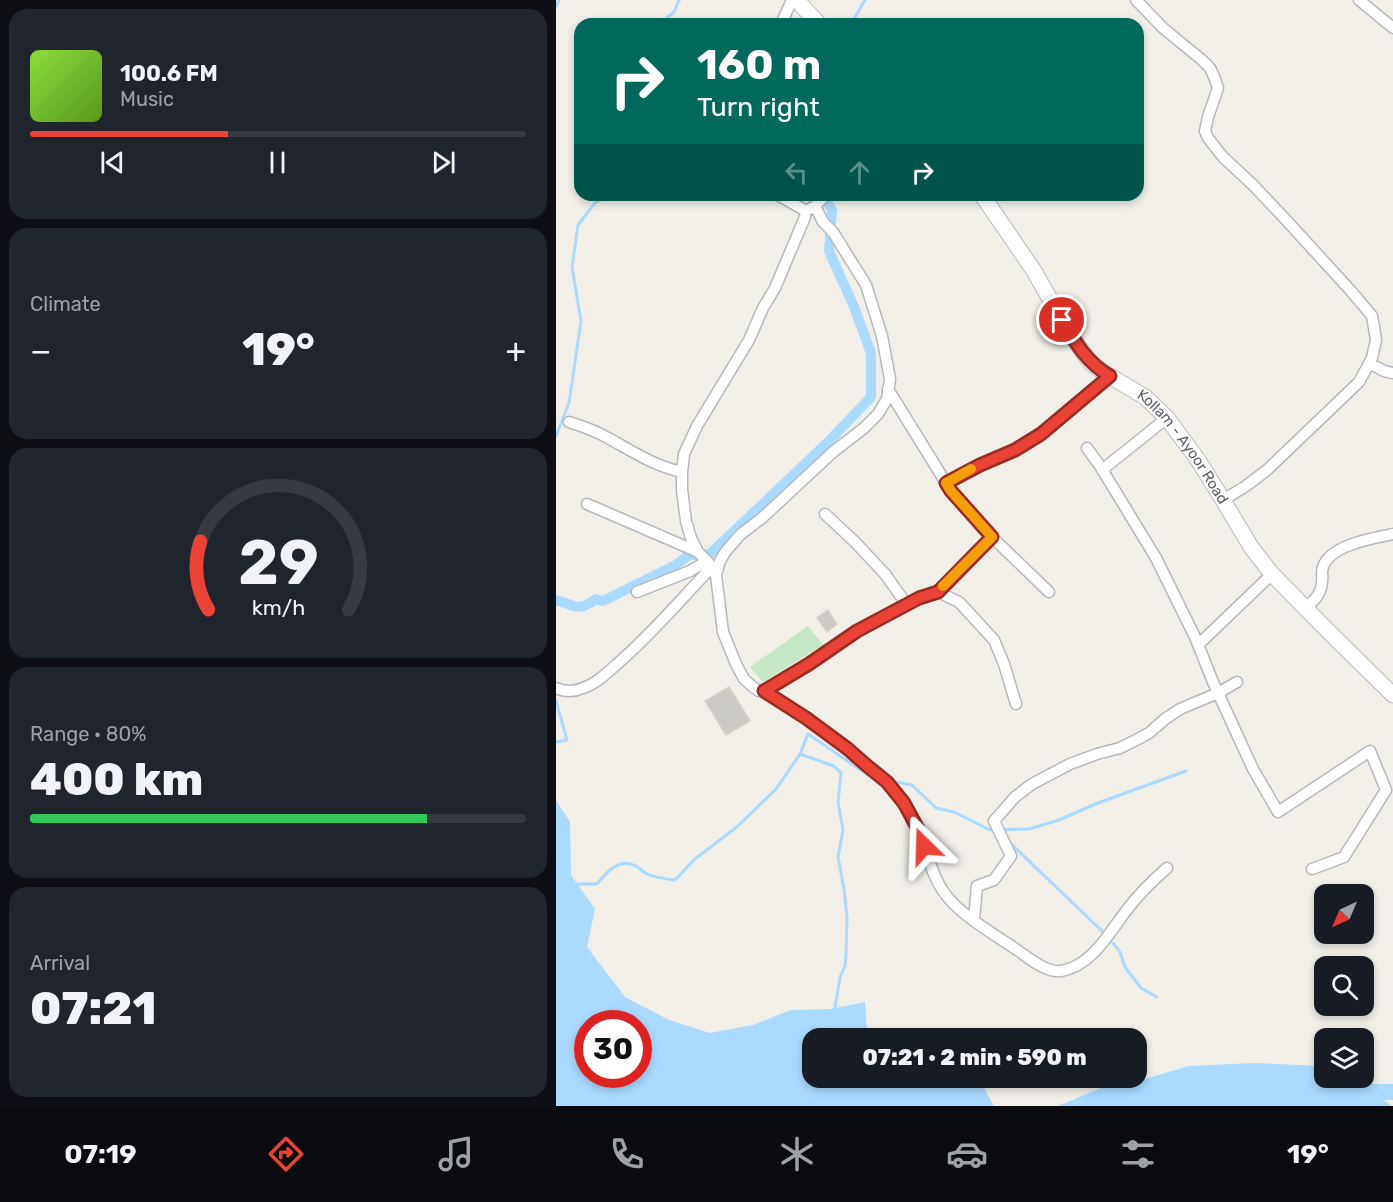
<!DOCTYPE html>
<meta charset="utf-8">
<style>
body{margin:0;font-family:Rubik,sans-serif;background:#20242c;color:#f1f3f6;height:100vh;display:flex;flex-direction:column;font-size:22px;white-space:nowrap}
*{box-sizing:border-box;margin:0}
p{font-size:20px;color:#9ea1a6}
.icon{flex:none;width:33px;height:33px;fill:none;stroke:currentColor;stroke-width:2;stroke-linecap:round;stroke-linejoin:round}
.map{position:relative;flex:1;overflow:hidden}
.sheet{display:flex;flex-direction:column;gap:9px;padding:9px;background:#0d0f14;width:556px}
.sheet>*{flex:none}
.top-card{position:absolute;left:18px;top:18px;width:570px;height:183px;border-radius:18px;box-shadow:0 3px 9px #0003;background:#00695c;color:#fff;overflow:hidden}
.needle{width:39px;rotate:224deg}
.controls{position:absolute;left:758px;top:884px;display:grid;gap:12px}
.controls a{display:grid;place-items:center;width:60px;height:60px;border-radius:12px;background:#171b24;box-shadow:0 3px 9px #0003;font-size:30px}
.speed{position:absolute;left:18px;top:1010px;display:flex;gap:12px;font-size:30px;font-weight:700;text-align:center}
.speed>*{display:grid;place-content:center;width:78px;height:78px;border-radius:50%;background:#171b24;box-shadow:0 3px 9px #0003;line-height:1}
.speed .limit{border:9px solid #d22;background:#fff;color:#111}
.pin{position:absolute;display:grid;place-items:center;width:51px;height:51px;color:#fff;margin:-26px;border:3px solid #fff;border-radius:50%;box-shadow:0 2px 6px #0007}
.me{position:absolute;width:66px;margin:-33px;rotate:338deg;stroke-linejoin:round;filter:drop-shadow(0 0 4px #0008)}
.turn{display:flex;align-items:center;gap:21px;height:126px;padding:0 24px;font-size:27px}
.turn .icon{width:78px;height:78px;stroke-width:2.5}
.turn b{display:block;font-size:42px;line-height:51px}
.lanes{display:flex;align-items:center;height:57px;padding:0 24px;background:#0003;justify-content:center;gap:30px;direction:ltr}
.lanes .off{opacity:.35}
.big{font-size:45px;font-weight:800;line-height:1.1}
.sheet .tile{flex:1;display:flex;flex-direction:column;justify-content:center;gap:9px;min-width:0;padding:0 21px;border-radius:18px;background:#20242c}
.sheet .dial{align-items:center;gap:0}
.dial svg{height:156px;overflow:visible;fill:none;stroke:#363941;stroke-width:7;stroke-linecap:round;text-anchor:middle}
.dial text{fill:#f1f3f6;stroke:none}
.song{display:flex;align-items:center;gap:18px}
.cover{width:72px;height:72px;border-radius:9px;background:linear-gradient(135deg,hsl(90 70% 55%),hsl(90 70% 35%))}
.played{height:6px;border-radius:3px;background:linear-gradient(90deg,#ea4335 40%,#363941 40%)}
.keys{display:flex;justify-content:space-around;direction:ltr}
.heat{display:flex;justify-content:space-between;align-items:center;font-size:33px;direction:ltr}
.charge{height:9px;border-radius:4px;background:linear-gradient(90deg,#34c759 80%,#363941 0)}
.trip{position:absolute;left:246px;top:1028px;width:345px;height:60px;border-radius:18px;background:#171b24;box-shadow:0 3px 9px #0003;font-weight:800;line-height:60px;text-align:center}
.tabs{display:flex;height:96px;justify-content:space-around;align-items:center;background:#090b0e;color:#9ea1a6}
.tabs .icon{width:42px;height:42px}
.tabs .active{color:#ea4335}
.tabs b{font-size:27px;color:#f1f3f6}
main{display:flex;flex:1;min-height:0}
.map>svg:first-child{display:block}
</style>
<main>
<section class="sheet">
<div class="tile">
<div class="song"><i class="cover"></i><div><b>100.6 FM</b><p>Music</p></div></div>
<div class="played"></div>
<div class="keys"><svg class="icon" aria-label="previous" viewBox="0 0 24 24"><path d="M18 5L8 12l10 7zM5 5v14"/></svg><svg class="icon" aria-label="pause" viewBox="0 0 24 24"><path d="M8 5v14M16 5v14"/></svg><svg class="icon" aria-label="next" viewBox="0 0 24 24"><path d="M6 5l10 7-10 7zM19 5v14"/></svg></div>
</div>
<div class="tile"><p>Climate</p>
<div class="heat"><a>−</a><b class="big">19°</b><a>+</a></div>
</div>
<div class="tile dial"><svg viewBox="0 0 100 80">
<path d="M14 69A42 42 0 1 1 86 69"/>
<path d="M14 69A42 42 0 0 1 10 34" stroke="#ea4335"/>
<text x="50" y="56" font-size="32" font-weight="700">29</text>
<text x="50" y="72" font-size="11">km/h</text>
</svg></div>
<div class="tile"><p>Range · 80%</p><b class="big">400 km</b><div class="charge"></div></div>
<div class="tile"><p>Arrival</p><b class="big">07:21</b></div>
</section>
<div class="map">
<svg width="837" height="1106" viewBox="0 0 837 1106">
<rect width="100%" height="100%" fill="#f1efe8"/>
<path fill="#c5e8c5" d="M252 626 267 645 207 682 194 667Z"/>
<path fill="#aadaff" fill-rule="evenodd" d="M0 800 14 822 15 875 39 909 31 947 69 997 113 1020 154 1033 197 1025 235 1010 275 1009 309 1002 311 1030 363 1031 378 1038H256V1077H422L438 1106H0ZM32 1023H82V1074H32Z
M698 1063 768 1066V1077H795L836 1106H502L547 1087 592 1078 633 1066Z"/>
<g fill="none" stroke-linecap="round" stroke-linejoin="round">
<path stroke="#aadaff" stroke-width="3" d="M0 7 3 0
M104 24 118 12 123 0
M295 24 309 0
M0 436 13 403 25 321 16 267 22 225 39 203 52 195
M0 701 11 740 0 742
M244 754 278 766 285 773 282 802 287 830 282 857 288 889 291 918 290 954 289 966 284 977 279 1008
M341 782 356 785 380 808 398 812 434 830 473 829 503 820 542 803 630 771
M452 841 546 931
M17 884H41C51 872 63 857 80 866 84 868 87 872 91 874 100 878 110 879 119 880L139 859 182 826 220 789 244 754 252 734 312 775
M557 943 564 952 569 967 585 988 601 997"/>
<path stroke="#aadaff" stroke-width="10" d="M0 600C19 605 21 613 40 599L47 601 120 565 133 555 154 554 271 443 315 397V353L298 307 273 251 276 210 267 195"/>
<path stroke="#aadaff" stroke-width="16" d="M796 1092H837"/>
</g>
<path fill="#cccac5" stroke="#d6d1c6" stroke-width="1.5" d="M272 610 281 624 271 632 261 618Z
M173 687 194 721 170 735 149 701Z"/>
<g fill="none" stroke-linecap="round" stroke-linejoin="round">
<g stroke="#b5b8bc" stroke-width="13">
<path id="street" d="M580 0 607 28 646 60 654 68 659 79 662 88 652 117 649 131 652 138 667 157 697 185 731 221 795 291 816 316 820 340 816 358 803 382 711 470 690 486 667 500
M803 0 837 28
M225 24 236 0
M222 195 250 211 259 206 270 195
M259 206 267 222 277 232 310 285 326 336 334 379 331 399 322 414 308 428 277 452 206 518 185 534 170 551 164 561 160 575 167 632 180 664 188 679 197 687 203 691H208L253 664 301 631 363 598 382 592 403 602 438 640 448 664 460 704
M813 363 828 371 837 373
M332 389 395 491 436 537 493 592
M13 422C26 426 40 431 52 438 76 451 98 466 126 472
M531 448 544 466 600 558 639 637 657 682 697 769 722 812 814 751 830 790 788 857 756 869
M546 470 611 418
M390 483 424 465 459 450 485 434 554 376
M31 504 142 552
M269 514 299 542 329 574 351 605
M160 575 153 563 142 552 135 538 130 521 126 490V472L128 454 141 426 193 340 207 308 219 288 249 217 250 211
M81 592 134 571 151 561
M382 592 436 537
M750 608C758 601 766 593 766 581 767 576 765 572 767 567 774 545 817 538 837 534
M642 645 716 574
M0 688C9 692 18 692 27 688 40 684 51 673 61 664 95 635 124 600 156 567
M208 691C236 709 264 727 290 748 297 754 304 760 311 766 317 772 326 776 332 783 344 795 355 812 362 828 371 849 374 872 387 891 402 914 438 934 461 950 473 958 490 973 505 971 536 966 553 933 570 911 582 895 596 881 611 868
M418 920 421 886 438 880 455 856 438 821 459 797 476 784 514 764 541 754 564 748 580 740 593 733 609 719 624 709 662 693 681 682"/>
</g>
<g stroke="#b6babf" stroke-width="17">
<g id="secondary">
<path d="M242 0 246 6 263 24"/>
<path id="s1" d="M426 195 478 271 515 336 535 363 547 372 589 397 611 418 642 460 667 500 695 547 716 574 772 631 837 695"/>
</g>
</g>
<use href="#street" stroke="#fff" stroke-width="10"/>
<use href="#secondary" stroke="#fff" stroke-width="15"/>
</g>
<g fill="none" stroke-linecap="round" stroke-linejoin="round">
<g stroke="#982c22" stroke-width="15">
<path id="route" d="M368 846 362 829 348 803 331 782 310 765 292 749 250 718 208 691 253 664 301 631 363 598 382 592 436 537 395 491 390 483 424 465 459 450 485 434 554 376C531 363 519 342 506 320"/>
</g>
<use href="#route" stroke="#ea4335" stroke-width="10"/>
<path stroke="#f59e0b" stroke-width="10" d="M387 586 436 537 395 491 390 483 415 469"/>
</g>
<g text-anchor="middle" stroke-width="5" stroke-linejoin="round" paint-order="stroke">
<g font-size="15" fill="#5f6368" stroke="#fff">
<text dy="5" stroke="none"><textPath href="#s1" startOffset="327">Kollam - Ayoor Road</textPath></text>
</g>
</g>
</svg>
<div class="controls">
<a><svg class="needle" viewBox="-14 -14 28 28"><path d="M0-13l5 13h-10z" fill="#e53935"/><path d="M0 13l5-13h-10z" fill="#9ea1a6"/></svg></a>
<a><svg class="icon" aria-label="search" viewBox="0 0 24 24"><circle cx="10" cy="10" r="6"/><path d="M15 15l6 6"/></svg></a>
<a><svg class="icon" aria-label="layers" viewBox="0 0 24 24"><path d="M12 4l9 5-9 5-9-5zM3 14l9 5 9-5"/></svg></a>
</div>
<div class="speed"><div class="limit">30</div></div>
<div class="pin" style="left:506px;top:320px;background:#d93025"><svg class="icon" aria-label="arrive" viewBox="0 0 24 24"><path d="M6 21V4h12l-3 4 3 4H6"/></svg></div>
<svg class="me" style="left:368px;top:846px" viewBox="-20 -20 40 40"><path d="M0-17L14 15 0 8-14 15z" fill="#ea4335" stroke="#fff" stroke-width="4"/></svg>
<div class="trip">07:21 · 2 min · 590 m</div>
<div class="top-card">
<div class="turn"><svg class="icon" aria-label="right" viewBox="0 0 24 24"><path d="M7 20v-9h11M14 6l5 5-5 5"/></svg><div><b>160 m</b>Turn right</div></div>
<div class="lanes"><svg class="icon off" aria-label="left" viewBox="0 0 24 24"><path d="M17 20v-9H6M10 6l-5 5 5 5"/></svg><svg class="icon off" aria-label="ahead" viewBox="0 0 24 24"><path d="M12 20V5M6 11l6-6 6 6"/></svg><svg class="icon" aria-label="right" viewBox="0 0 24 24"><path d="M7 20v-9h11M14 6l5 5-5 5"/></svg></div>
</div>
</div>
</main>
<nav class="tabs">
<b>07:19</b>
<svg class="icon active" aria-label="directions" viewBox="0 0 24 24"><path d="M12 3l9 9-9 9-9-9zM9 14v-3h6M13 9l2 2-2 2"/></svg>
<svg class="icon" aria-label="music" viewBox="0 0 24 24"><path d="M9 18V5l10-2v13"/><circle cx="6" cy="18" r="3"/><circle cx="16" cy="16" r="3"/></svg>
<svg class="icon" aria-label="phone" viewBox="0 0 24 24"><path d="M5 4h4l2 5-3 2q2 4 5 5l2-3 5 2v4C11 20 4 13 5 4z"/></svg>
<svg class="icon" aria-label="climate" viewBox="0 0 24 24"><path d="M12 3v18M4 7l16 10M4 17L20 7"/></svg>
<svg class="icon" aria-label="car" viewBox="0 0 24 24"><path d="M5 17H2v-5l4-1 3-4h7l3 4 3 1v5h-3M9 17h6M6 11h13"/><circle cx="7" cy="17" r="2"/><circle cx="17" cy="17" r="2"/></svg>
<svg class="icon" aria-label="filters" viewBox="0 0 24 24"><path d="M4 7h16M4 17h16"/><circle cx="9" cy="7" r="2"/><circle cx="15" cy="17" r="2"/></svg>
<b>19°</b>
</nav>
